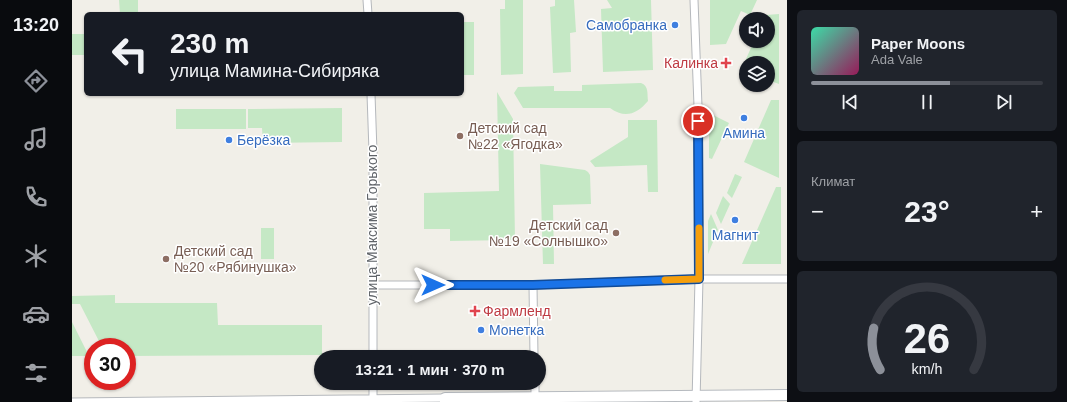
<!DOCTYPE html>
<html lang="ru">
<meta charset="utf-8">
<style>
body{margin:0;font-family:Helvetica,sans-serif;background:#20242c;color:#f1f3f6;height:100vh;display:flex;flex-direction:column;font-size:15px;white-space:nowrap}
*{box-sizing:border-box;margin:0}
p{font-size:13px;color:#9ea1a6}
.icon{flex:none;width:22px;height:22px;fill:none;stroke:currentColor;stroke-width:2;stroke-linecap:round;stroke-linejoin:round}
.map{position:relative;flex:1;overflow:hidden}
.sheet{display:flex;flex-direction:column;gap:10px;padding:10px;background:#0d0f14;width:280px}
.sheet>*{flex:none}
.top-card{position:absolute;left:12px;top:12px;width:380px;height:84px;border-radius:6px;box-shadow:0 1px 3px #0004;background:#171b24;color:#f1f3f6;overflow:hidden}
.buttons{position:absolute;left:667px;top:12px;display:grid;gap:8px}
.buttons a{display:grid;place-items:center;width:36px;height:36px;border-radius:50%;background:#171b24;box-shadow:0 1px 3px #0004;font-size:20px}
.speed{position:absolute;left:12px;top:338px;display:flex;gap:8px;font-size:20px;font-weight:700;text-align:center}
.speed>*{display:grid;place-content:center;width:52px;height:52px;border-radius:50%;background:#171b24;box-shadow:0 1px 3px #0004;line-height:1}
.speed .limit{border:6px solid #d22;background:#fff;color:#111}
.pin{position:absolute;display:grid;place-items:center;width:34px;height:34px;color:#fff;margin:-17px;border:2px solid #fff;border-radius:50%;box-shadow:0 1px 4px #0007}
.me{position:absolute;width:44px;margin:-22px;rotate:90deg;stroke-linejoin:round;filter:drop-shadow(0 0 3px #0008)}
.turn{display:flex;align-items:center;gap:14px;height:84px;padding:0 20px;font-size:18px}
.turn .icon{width:52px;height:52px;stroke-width:2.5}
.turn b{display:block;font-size:28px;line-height:34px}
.big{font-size:30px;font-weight:800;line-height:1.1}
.sheet .widget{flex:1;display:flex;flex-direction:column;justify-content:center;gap:6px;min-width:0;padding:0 14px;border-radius:6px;background:#20242c}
.sheet .dial{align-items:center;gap:0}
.dial svg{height:104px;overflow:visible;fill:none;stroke:#363941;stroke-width:7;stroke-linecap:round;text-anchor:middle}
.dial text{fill:#f1f3f6;stroke:none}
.song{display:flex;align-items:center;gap:12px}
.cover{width:48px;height:48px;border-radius:6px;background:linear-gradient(135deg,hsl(160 70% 55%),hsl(330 70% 35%))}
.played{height:4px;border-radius:2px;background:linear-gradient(90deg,#8c9099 60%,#363941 60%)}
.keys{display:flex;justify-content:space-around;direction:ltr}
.heat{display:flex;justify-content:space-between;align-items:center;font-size:22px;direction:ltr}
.trip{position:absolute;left:242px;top:350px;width:232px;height:40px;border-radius:20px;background:#171b24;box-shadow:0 1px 3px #0004;font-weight:800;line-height:40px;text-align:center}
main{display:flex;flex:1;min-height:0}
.tabs{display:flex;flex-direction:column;width:72px;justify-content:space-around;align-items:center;background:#090b0e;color:#9ea1a6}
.tabs .icon{width:28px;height:28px}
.tabs .on{color:#8c9099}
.tabs b{font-size:18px;color:#f1f3f6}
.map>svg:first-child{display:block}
</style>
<main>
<nav class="tabs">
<b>13:20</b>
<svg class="icon on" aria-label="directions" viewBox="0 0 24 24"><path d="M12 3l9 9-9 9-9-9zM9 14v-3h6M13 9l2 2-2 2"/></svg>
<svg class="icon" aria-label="music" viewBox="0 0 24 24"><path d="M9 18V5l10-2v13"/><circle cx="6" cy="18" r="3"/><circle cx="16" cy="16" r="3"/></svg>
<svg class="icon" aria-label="phone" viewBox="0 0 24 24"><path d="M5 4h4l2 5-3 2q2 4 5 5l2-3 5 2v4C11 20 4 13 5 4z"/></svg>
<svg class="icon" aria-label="climate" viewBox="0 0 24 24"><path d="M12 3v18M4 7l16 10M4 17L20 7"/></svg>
<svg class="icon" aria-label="car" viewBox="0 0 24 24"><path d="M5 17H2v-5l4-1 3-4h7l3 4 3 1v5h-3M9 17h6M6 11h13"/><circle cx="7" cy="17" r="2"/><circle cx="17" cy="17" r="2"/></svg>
<svg class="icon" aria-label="filters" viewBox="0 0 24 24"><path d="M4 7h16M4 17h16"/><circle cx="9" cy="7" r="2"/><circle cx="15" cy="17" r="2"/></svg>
</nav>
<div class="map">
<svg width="715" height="402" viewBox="0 0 715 402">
<rect width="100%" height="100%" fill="#f1efe8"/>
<path fill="#c5e8c5" d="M47 0H66V14H48Z
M433 0H451V74L429 75 428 9H433Z
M483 0H502L504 32 498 33 499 72 481 73 478 7 483 6Z
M535 0H579L581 70 531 72 529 9 540 8Z
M638 0H685L678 15 669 11 654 44 638 45Z
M707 14V84L696 80V63H674V70L670 68 682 41H696V19H692L694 15Z
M390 22H402V75H390Z
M0 34H14V55H0Z
M569 83C577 86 575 93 576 101 565 114 553 119 538 108H451L442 93 446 87 482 86V91H510V85Z
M425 92 441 119 443 240 378 241V229H352V193L427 191Z
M699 100H707V178L672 162Z
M270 108V142L191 143 190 128H176V109Z
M104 109H174V129H104Z
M637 113 657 123 640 159 637 158Z
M556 120H585L586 192H576L575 165 523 167 518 161 556 137Z
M468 164 513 170 516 172 518 175 519 204 481 205 482 264H471Z
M663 174 670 177 660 198 655 193Z
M704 187H709V264H670Z
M651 196 658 204 649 224 644 213Z
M639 214 646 230 636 254V221Z
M189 228H202V259H189Z
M0 272V296L43 295V303H145L146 325H250V355L55 356V347H30L8 304H0Z
M0 322 17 356H0Z"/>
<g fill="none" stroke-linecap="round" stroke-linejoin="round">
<g stroke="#b5b8bc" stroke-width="9">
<path id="street" d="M295 0 296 14
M622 0 626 106 627 279 624 402
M299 94 301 152V357
M301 285H461L627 279H715
M461 285 462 357
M463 383V401
M301 399V383
M0 402 373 398"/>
</g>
<g stroke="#b6babf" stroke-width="12">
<path id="secondary" d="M373 402V398L715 395"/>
</g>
<use href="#street" stroke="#fff" stroke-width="7"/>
<use href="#secondary" stroke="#fff" stroke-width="10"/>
</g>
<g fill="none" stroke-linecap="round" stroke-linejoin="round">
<g stroke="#114b97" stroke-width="10">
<path id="route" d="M361 285H461L627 279 626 121"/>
</g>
<use href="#route" stroke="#1a73e8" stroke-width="7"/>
<path stroke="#f59e0b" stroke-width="7" d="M593 280 627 279V228"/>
</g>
<g fill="#3f7fe0" stroke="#fff" stroke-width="1.5">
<circle cx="603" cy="25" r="4"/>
<circle cx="672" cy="118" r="4"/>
<circle cx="157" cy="140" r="4"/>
<circle cx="663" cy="220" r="4"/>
<circle cx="409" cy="330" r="4"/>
</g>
<g fill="#e0444e" stroke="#fff" stroke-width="1.5">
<path d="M652 57h4v4h4v4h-4v4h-4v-4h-4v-4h4z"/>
<path d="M401 305h4v4h4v4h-4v4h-4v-4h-4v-4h4z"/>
</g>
<g fill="#8d6e63" stroke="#fff" stroke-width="1.5">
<circle cx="388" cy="136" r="4"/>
<circle cx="544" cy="233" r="4"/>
<circle cx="94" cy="259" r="4"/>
</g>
<g text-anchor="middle" stroke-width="3" stroke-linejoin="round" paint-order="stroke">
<g font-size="14" fill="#366cbe" stroke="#fff">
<text x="595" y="30" text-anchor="end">Самобранка</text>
<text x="672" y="138">Амина</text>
<text x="165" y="145" text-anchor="start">Берёзка</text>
<text x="663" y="240">Магнит</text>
<text x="417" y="335" text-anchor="start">Монетка</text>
</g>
<g font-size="14" fill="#be3a42" stroke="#fff" text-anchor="end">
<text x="646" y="68">Калинка</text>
<text x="411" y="316" text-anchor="start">Фармленд</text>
</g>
<g font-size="14" fill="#785e54" stroke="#fff" text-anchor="start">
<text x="396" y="133">Детский сад<tspan x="396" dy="16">№22 «Ягодка»</tspan></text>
<text x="536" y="230" text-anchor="end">Детский сад<tspan x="536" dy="16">№19 «Солнышко»</tspan></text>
<text x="102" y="256">Детский сад<tspan x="102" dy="16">№20 «Рябинушка»</tspan></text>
</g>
<g font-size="14" fill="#5f6368" stroke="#fff">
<text transform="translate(300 225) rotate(-90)" y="5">улица Максима Горького</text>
</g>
</g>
</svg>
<div class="buttons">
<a><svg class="icon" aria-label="sound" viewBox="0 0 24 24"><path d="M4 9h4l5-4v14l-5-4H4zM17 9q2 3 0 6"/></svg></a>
<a><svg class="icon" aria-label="layers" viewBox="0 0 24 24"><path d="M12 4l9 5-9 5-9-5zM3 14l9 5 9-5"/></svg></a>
</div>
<div class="speed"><div class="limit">30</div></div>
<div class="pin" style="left:626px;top:121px;background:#d93025"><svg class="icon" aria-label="arrive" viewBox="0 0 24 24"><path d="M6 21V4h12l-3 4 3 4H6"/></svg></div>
<svg class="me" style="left:361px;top:285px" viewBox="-20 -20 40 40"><path d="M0-17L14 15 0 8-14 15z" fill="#1a73e8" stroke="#fff" stroke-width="4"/></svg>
<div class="trip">13:21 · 1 мин · 370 m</div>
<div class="top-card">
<div class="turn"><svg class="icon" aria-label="left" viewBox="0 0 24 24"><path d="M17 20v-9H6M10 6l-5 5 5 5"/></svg><div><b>230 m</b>улица Мамина-Сибиряка</div></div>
</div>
</div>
<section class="sheet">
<div class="widget">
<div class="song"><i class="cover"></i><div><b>Paper Moons</b><p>Ada Vale</p></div></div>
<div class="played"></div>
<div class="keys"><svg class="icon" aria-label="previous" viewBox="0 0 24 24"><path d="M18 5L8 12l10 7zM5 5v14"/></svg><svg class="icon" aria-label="pause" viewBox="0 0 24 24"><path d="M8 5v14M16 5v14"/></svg><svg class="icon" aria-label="next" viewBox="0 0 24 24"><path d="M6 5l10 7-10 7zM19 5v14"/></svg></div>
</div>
<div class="widget"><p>Климат</p>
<div class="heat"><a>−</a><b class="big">23°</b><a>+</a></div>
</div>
<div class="widget dial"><svg viewBox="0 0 100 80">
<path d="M14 69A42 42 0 1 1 86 69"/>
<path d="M14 69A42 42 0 0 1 9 37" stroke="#8c9099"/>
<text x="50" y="56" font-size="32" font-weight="700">26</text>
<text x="50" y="72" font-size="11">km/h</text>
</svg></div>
</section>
</main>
